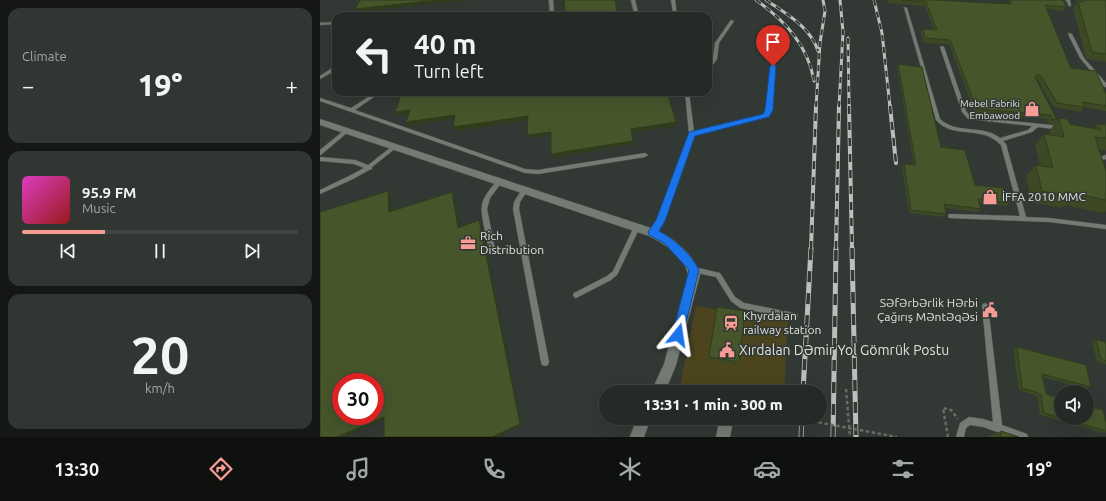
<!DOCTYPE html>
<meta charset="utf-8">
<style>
body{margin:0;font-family:Ubuntu,sans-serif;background:#323632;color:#f1f3f6;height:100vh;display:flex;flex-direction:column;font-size:15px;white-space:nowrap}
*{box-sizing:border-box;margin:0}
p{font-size:13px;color:#a4a7a7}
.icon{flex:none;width:22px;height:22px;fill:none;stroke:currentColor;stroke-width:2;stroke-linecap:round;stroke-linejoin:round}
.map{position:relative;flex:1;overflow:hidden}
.panel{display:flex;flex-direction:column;gap:8px;padding:8px;background:#151715;width:320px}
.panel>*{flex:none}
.top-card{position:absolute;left:12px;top:12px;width:380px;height:84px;border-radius:12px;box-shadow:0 4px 16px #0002,0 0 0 1px #424643;background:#262a26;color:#f1f3f6;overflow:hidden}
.tools{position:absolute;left:734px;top:385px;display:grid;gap:8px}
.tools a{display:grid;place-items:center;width:40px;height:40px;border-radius:50%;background:#262a26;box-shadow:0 4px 16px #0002,0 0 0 1px #424643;font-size:20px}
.speed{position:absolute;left:12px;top:373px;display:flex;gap:8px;font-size:20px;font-weight:700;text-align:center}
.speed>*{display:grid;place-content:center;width:52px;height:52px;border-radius:50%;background:#262a26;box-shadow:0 4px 16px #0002,0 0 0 1px #424643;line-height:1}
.speed .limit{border:6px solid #d22;background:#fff;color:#111}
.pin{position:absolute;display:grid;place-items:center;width:34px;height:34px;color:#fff;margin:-41px -17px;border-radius:50% 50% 50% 0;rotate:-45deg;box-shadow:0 0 4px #0007}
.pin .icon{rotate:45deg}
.me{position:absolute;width:44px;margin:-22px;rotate:15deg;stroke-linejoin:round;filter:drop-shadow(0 0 3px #0008)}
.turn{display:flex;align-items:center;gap:14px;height:84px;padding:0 16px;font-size:18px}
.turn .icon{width:52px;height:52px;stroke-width:2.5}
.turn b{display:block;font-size:28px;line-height:34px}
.big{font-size:30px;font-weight:800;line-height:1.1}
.panel .tile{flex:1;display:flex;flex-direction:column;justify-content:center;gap:6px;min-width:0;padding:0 14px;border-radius:12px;background:#323632}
.panel .dial{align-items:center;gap:0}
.dial b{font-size:52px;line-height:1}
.song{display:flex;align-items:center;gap:12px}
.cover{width:48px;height:48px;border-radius:6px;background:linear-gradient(135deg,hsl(310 70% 55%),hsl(0 70% 35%))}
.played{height:4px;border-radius:2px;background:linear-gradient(90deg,#f59c94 30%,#424643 30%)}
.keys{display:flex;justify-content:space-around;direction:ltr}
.heat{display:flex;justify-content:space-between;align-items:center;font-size:22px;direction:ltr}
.trip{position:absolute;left:279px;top:385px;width:228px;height:40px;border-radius:20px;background:#262a26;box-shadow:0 4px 16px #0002,0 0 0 1px #424643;font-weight:800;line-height:40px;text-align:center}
.menu{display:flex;height:64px;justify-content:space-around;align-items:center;background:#0f110f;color:#a4a7a7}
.menu .icon{width:28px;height:28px}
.menu .on{color:#f59c94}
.menu b{font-size:18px;color:#f1f3f6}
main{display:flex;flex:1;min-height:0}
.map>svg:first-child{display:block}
</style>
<main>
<section class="panel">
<div class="tile"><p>Climate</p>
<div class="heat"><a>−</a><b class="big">19°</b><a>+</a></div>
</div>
<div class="tile">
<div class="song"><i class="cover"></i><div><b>95.9 FM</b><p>Music</p></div></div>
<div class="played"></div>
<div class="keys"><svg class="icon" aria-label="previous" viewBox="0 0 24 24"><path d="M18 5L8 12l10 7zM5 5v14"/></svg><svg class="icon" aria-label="pause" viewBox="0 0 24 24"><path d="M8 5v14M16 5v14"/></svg><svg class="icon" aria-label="next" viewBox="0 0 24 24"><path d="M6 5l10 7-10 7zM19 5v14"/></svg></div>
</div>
<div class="tile dial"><b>20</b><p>km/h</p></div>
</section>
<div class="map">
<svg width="786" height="437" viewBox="0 0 786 437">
<rect width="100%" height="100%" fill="#323833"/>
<path fill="#4b441d" d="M376 306 397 310 418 365 425 314 468 321 464 392 359 391Z"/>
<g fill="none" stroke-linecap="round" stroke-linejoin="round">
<g stroke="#505651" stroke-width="1">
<path id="lane" d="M229 0H233L234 16H230Z
M311 0H315L319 16H315Z
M351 0H355L357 16H334L336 15 353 13Z
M746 0H750L751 6H749Z
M584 7 587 8 620 119C637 135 663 124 680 138L708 130 712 126 648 119 642 112 620 47 622 46 624 47 646 111 651 117 741 126 744 128 741 130 718 127 712 132 683 141 686 144 706 217 729 218 786 225V229L729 222 629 218 628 216 629 214H631L700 216 681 145C661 124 633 140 616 120Z
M411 20 414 21 399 43 397 59 390 69H388V65L393 59 395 43Z
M16 22V24L0 25V23Z
M749 33 752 34 764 58 786 83V87H784L760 58 748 34Z
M453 50 456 51 451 110 448 116 374 135 344 221 335 235H331L330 233 338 220 369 134 365 92H369L374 132 444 114 447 110Z
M14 67H16V70L0 79V76Z
M56 92H61L35 110 205 169 218 170 325 153 328 155 325 157 218 174 205 173 0 101V98L31 108Z
M26 129 28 130V132L2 154 0 155V150Z
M74 145 77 147 76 148 52 167V169L49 170 33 179 0 194V190L29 176 44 168 34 164 0 161V157L35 160 48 165Z
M786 155V159L782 160 783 164 782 165H778L776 159 777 158Z
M179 180 182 182 170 198 167 209 175 249 174 251 172 252 170 251 169 249C167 239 160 213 162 205 164 195 171 188 177 181Z
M203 188H207L208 190 200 202 199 209 229 362 228 365 225 366 222 365 221 362 193 209 194 202Z
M315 225H319L320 227 297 275 291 280 258 297 256 298 254 297 253 295 254 293 287 276 293 271Z
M374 267 400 273 415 297 424 303 474 313 477 314 478 316 477 318 474 319 420 308 411 301 396 277 372 272 371 270 372 268Z
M665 303 667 304 668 306 682 425 707 434 708 437H692L663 427 650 425 646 428 644 437H636L640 423 649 417 663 419 673 422 662 306 663 304Z"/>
</g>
<g stroke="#505651" stroke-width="1">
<path id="street" d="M0 119 337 230 355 241 368 253 377 266 380 275 356 365 345 392H331L344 364 368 275C365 257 345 244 329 236L0 125Z
M317 418H331L324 437H310Z
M395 418H409L412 427 410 437H396L398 427Z"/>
</g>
<path stroke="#666c67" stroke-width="2.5" stroke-dasharray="3.5 2.5" stroke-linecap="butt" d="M526 389 530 437
M628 437 623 408 631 410 638 419"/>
<use href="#lane" fill="#747b75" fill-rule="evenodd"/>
<use href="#street" fill="#747b75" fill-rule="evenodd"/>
<g stroke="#bbc0bc" stroke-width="3">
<path id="rail-far2" d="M436 0C465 21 488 45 494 81
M446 0C466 14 490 26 498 51
M554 0 562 33 570 107
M528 38 529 107
M496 107 500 43 505 11 503 0
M519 107 523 32 520 0"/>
</g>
<g stroke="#bbc0bc" stroke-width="4">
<path id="rail-far1" d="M529 106 532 249
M570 106 576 163
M491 249 496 106
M516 249 519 106"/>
</g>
<g stroke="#bbc0bc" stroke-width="5">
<path id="rail" d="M532 248 536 437
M483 392 491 248
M481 437 482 418
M513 437 516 248"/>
</g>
<use href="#rail-far2" stroke="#323833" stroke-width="2" stroke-dasharray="6" stroke-linecap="butt"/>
<use href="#rail-far1" stroke="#323833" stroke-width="2.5" stroke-dasharray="8" stroke-linecap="butt"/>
<use href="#rail" stroke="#323833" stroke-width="3.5" stroke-dasharray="11" stroke-linecap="butt"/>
<path stroke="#666c67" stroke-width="2.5" stroke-dasharray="3.5 2.5" stroke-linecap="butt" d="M475 418 577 437"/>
</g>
<path fill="#3c4924" d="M567 0H615L689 4V0H743L746 7 743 11 727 9 751 68 786 94V111L764 107 761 112 733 107 718 80 715 79 737 120 734 124H728L727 119 655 113 629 44 604 43 601 34 603 29 614 30 605 6 568 3Z
M757 0H786V62L766 59 753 8 757 3 756 1Z
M578 64 621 147 655 185 689 203 686 206 659 203 661 209 658 212 625 208 626 214 624 217 589 213 582 167 584 164 594 165 577 68Z
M739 118 750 124 774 128 777 124 786 125V150H779L786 171V211L783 213 745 205 741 208 711 202 706 176 716 165H720L715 145 724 134 731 135 730 130Z
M425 311 419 365 389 360V357Z
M776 340 786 342V364L777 362 772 342Z
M697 347 771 387 766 389 723 377 726 394 786 423V432L783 433 720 415 717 396 699 390 693 349Z
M681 431 699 437H666Z"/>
<path fill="#313c1d" d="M118 0H150L37 12 35 9Z
M297 12 298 15 288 16H260Z
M90 110 92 113 77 115 75 112Z
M135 115 137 118 88 126 86 122Z
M208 116 210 120 135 131 133 127Z
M356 122V126L312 133 311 129Z
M231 132 232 135 209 138 207 135Z
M313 141 314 144 232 158 231 154Z
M68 191 71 195 72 215 69 212Z
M132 192 134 195 140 231 138 228Z
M159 220 161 224 202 425 178 437H172Z
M64 417 68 418 25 437H17Z"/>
<path fill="#46552a" stroke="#313c1d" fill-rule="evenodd" d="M40 0H118L35 9Z
M244 0H295L297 12 260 16H245Z
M581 0H615L691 4V0H743L746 7 725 5 751 68 776 71 786 94V106L762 102 764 107 737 103 721 76 717 74 715 77 737 120 732 119 731 115 657 109 630 40 605 38 603 29 617 30 606 2Z
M762 0H786V54L772 52 758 2H763Z
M578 64 602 67 621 147 645 150 655 185 684 188 689 203 658 199 661 209 624 204 626 214 591 210 584 164 596 165Z
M82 92H347L356 122 311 129 313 141 231 154V132L207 135 208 116 133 127 135 115 86 122 90 110 75 112Z
M739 118 747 119 750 124 781 130 777 124 786 125V138L775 137 786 171V200L752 193 753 197 722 191 716 165 733 168 724 134 744 137Z
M68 191 69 212 132 192 138 228 159 220 200 424 172 437H64V417L17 437H0V212ZM21 382H55V416H21Z
M397 307 425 311 419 362 389 357Z
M776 340 786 342V361L781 359Z
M697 347 766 365 771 387 722 374 726 394 741 398V418H767V406L783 410 786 423V431L724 413 721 394 702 388Z
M681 431 699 437H681Z"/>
<path fill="#1a73e8" stroke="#114b97" d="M453 64 456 66 453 110 449 117 375 136 345 221 339 231C355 240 371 254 379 270L363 335 362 338 358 340 354 338 352 335 369 270 344 243 329 235 328 232 336 220 369 132 443 114 445 110 450 66Z"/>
<defs>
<g id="shop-bare" transform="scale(1.2)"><path d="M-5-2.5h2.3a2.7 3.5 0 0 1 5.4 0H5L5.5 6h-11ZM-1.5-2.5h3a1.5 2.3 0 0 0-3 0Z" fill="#f59c94" stroke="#323833" stroke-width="2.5" paint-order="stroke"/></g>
<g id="office-bare" transform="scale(1.2)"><path d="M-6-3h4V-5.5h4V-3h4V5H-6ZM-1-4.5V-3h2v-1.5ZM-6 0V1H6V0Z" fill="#f59c94" stroke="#323833" stroke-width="2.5" paint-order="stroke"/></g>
<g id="civic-bare" transform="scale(1.2)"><path d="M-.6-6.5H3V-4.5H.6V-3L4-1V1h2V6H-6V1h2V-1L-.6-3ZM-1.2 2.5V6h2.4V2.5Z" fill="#f59c94" stroke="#323833" stroke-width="2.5" paint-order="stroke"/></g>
<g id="station-bare" transform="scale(1.2)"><path d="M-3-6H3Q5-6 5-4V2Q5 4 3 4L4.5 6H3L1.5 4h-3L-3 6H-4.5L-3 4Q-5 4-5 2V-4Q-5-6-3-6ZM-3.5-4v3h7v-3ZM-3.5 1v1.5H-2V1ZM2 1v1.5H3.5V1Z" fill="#f59c94" stroke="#323833" stroke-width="2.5" paint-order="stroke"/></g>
</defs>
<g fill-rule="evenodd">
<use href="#shop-bare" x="712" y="109"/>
<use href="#shop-bare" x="670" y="197"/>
<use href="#office-bare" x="148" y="243"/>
<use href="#civic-bare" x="670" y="310"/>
<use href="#station-bare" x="411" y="323"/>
<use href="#civic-bare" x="407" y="350"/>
</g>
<g text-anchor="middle" stroke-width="3" stroke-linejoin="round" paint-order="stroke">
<g font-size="10" fill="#dde1de" stroke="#323833" text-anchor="end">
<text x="700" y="107">Mebel Fabriki<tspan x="700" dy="12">Embawood</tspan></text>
</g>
<g font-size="12" fill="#dde1de" stroke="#323833" text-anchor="start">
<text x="682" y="201">İFFA 2010 MMC</text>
<text x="160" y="240">Rich<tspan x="160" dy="14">Distribution</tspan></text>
<text x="658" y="307" text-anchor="end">Səfərbərlik Hərbi<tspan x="658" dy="14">Çağırış Məntəqəsi</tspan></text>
<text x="423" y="320">Khyrdalan<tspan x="423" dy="14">railway station</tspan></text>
</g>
<g font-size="14" fill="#dde1de" stroke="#323833" text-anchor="start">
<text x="419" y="355">Xırdalan Dəmir Yol Gömrük Postu</text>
</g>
</g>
</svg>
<div class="tools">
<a><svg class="icon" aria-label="sound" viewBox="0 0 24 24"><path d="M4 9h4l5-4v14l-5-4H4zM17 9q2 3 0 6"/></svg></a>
</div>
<div class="speed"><div class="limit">30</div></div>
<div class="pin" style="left:453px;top:66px;background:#d93025"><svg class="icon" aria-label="arrive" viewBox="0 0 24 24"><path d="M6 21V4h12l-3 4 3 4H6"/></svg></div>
<svg class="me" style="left:358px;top:335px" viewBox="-20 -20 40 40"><path d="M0-17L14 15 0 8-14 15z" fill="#1a73e8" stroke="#fff" stroke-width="4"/></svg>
<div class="trip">13:31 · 1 min · 300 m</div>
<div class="top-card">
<div class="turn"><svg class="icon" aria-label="left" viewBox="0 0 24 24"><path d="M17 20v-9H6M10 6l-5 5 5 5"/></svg><div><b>40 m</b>Turn left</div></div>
</div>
</div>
</main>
<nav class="menu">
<b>13:30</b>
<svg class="icon on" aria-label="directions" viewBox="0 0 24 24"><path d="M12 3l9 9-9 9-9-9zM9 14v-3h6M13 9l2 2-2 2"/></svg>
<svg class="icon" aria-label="music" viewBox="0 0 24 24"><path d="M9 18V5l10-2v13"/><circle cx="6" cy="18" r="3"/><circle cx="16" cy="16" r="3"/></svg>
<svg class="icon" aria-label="phone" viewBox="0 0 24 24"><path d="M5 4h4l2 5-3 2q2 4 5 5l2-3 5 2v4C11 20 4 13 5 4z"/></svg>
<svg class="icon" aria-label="climate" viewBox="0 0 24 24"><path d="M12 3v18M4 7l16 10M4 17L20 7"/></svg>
<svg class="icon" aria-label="car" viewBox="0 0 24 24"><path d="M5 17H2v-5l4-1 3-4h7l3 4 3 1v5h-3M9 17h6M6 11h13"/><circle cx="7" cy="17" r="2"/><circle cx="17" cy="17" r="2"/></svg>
<svg class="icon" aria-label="filters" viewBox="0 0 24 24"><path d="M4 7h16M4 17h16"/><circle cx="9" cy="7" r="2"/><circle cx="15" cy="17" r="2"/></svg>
<b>19°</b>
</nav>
